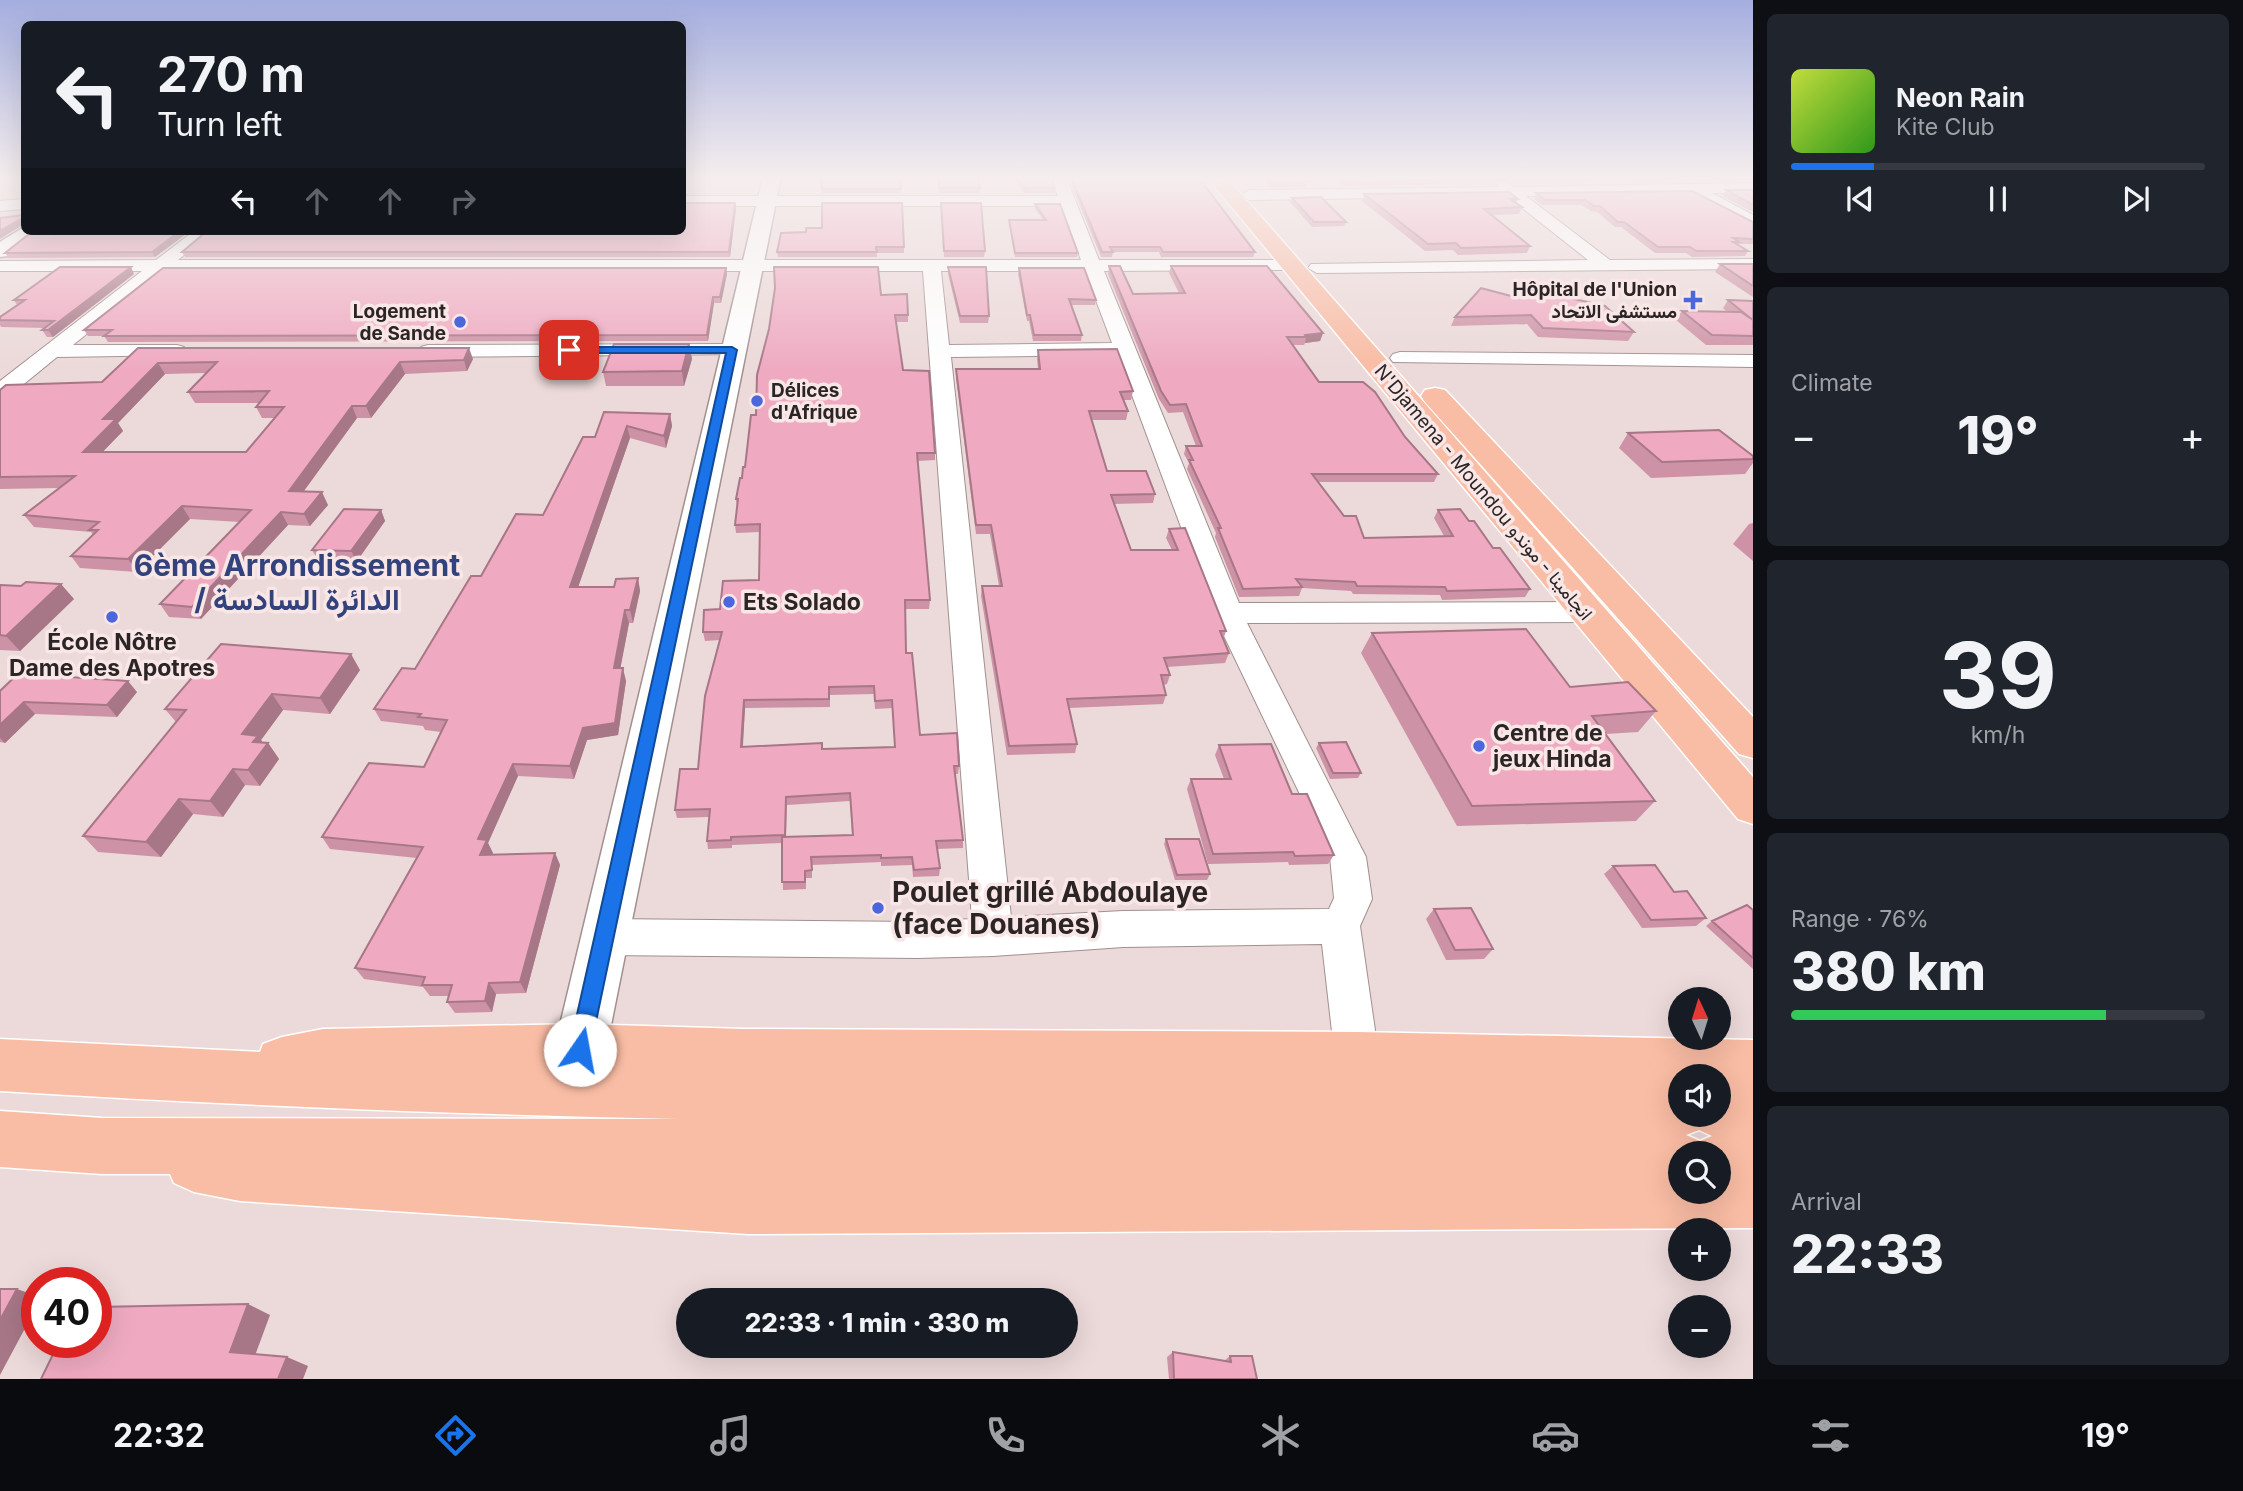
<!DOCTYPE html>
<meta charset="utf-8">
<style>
body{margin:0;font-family:Inter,Vazirmatn,sans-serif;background:#20242c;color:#f1f3f6;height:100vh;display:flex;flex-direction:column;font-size:26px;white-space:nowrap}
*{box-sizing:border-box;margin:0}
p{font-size:23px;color:#9ea1a6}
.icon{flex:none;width:38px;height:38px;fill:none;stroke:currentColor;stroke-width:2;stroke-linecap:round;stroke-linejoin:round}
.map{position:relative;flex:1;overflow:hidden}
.sheet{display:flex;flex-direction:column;gap:14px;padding:14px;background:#0d0f14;width:490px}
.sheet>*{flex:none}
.guide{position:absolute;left:21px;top:21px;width:665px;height:214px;border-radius:10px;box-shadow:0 7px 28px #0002;background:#171b24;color:#f1f3f6;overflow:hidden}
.needle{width:46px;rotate:356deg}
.tools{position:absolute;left:1668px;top:987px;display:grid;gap:14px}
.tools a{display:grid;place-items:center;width:63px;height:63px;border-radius:50%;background:#171b24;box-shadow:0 7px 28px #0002;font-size:35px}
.speed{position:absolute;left:21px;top:1267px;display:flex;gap:14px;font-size:35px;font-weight:700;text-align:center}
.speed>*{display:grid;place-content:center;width:91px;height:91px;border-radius:50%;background:#171b24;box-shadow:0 7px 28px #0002;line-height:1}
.speed .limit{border:10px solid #d22;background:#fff;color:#111}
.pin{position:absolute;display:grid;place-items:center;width:60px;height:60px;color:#fff;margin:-30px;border-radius:14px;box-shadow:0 4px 10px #0006}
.me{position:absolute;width:77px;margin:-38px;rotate:12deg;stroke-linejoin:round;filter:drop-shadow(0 0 5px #0008)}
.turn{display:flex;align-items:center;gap:24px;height:147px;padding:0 21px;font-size:32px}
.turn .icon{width:91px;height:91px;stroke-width:2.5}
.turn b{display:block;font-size:49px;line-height:60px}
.lanes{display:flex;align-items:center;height:66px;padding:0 21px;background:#0003;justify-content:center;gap:35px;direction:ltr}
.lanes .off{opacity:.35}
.big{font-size:52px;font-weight:800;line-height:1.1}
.sheet .card{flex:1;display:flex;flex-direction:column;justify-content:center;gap:10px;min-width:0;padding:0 24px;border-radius:10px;background:#20242c}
.sheet .dial{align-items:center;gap:0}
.dial b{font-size:91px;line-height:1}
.song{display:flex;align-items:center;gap:21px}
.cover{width:84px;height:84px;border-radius:10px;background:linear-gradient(135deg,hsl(70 70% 55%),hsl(110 70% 35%))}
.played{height:7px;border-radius:4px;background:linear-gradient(90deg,#1a73e8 20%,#363941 20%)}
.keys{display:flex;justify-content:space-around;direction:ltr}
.heat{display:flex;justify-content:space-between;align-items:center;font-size:38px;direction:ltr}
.charge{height:10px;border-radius:5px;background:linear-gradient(90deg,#34c759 76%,#363941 0)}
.trip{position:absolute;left:676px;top:1288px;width:402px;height:70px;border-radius:35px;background:#171b24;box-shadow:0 7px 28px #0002;font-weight:800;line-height:70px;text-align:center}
.dock{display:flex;height:112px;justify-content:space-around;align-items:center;background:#090b0e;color:#9ea1a6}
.dock .icon{width:49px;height:49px}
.dock .active{color:#1a73e8}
.dock b{font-size:32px;color:#f1f3f6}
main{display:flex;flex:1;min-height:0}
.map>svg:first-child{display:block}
</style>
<main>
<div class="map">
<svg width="1753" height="1379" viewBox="0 0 1753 1379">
<rect width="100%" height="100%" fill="#ecd9d9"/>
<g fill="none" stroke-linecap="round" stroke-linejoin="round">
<g stroke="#a1908f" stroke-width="2">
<path id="street" d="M1050 177H1066L1099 260H1293L1302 265 1293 270 1104 271 1239 603 1586 602 1596 605 1601 612 1596 619 1586 622 1247 623 1366 857 1372 899 1360 926 1379 1058 1372 1073 1357 1079 1342 1073 1335 1058 1322 944 1123 947 993 956 917 958 604 955 590 950 584 937 590 924 604 919 917 922 972 919 923 271H165L73 345H177L184 347 187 351 184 355 57 357 8 397 0 399V381L142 271H0V261L156 260 194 231H213L178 260H1081L1061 206H682V196H1058ZM941 271H1085L1112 343 949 345ZM1117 355 1213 613 1330 857 1334 898 1329 909 1123 911 1011 917 951 357Z
M1504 181 1515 187 1753 183V193H1712L1753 215V227L1690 194 1526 196 1610 260 1753 259V269L1317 273 1308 268 1311 264 1588 260 1507 196 1249 200 1241 195 1249 190 1497 187 1499 183Z
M24 199V209L0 211V201Z
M732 344 739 346 742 350 739 354 428 357 421 355 418 351 421 347 428 345Z
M1400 352 1753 355V367L1393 362 1390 358 1393 354Z"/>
</g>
<g stroke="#a1908f" stroke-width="3">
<path id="secondary" d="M763 177H781L606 1050 599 1068 580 1076 561 1068 554 1050Z
M24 227V231H41L8 256 0 257V242Z"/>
</g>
<g stroke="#fff" stroke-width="3">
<path id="primary" d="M1207 177H1226L1753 777V824L1738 819Z
M1435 388 1445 390 1753 717V758L1739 754 1425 402 1421 396 1425 390Z
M580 1024 744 1029 1357 1032 1753 1040V1228L748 1234 240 1201 194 1192 174 1183 170 1174H102L0 1167V1111L102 1118 680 1119C453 1114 226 1105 0 1091V1039L260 1052 263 1044 282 1037 323 1029ZM1680 1076H1718V1115H1680ZM1699 1130 1712 1136 1700 1141 1686 1135ZM1680 1153H1718V1192H1680Z"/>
</g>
<use href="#street" fill="#fff" fill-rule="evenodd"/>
<use href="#secondary" fill="#fff" fill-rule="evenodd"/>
<use href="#primary" fill="#f9bca4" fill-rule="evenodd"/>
</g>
<path fill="#ce92a6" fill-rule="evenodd" d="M821 177H900L901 193H822Z
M938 177H1051L1055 188 1054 193H1024L1014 179H978L980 188V193H939Z
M1068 177H1196L1255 252 1253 257H1161L1159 252H1113L1112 257H1101Z
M1260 177H1303L1307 181 1305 187H1270Z
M1332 177H1753V180L1516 184 1503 179 1495 184 1344 186Z
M1726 190H1753V212L1722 196Z
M1536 193 1753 222V244H1738L1748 251 1745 256 1692 257 1686 253H1655L1621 227H1615L1597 212 1591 211 1582 205H1542L1534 199Z
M1364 194 1518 199 1516 203 1522 207 1519 214 1492 215 1530 246 1527 253 1458 255 1453 250 1425 251 1362 201Z
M1292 198 1346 222 1344 226 1312 227 1290 202Z
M941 203 985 251 984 257H944Z
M1035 204 1078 253 1077 257H1015L1009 224V220H1043L1035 209Z
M736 209 730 257H185L182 252Z
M33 231H190L155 257 9 258 5 253Z
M781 233 904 247V253H877V257H778L777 252Z
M1720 264H1753V297L1715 272Z
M1109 266 1133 294 1179 293 1169 273 1171 266 1323 333 1320 341 1305 343 1304 345H1292L1319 382 1405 437 1438 474 1434 482H1318L1344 516 1364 538 1444 536 1434 518 1438 510 1469 521 1530 589 1525 597 1442 600 1440 595 1353 594 1351 591 1302 588 1299 596 1239 597 1215 537 1216 533 1187 469 1189 463 1184 454 1186 446H1196L1183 412 1168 413 1159 399 1108 274Z
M948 267 989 316 988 323H960L948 274Z
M1019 268 1096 300 1095 305H1071L1082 335 1081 341H1033L1029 321H1027L1018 274Z
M134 274 53 337H47L42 330 45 328 1 327 0 325V317L17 305 14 300Z
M727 274 721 303H714L708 341 108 342 104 336H88L84 330Z
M1481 288 1634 332 1628 341 1538 337 1527 324 1451 326 1455 317Z
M881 295 908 315V322H896L903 370 935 453V460L918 461 930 600 929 609H905L906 653 920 735 959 766 958 774H955L963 840V848L937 849 940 868 939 876 913 877 912 865 881 866V862L812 865V878H806V889L783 890 782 843 732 845V848L708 849 707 841 709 817 677 818 675 810 698 769 720 640 705 641 703 632 720 609 759 580 760 532 736 533 735 525 737 507 736 499 745 467 756 415ZM874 694 875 709 892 708 895 747 822 749 743 747 745 708 830 707V695ZM850 801 852 835 786 837 787 805Z
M1728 300 1753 301V345H1706L1676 320 1682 311 1727 312 1723 308Z
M689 344 692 359 684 386H606L603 372Z
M138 348 473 359 467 371 405 374 371 418H357L304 491 328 505 310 526 288 525 201 619 169 617 160 604 240 522 190 519 137 572 80 568 71 556 93 535 91 532 34 527 24 515 59 488 0 489V390L102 382ZM206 373 188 392 195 403H259L256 407 262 418H274L246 452H102L123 431 118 423 165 374Z
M1038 350 1133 391 1131 400H1124L1128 411 1126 420H1091L1107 471 1155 494 1153 503 1114 504 1131 550H1172L1166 538 1169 529 1226 631 1223 640 1229 653 1225 663 1167 667 1170 675 1167 684 1163 685 1166 695 1163 704 1069 708 1077 744 1075 753 1007 755 981 596 982 586H999L990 534H976L956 378V369H1038L1037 359Z
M604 412 670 414 672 426 666 448 630 438 578 587H614L638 578 640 591 633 623H629L620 668 626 681 618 735 587 740 574 779 518 776 488 843 493 853 492 855 555 853 560 865 526 993 496 994 492 1012 455 1013 447 1002 449 996H430L423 987 364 979 355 968 417 858 330 849 322 837 424 767 441 732 425 730 423 726 381 721 374 709 415 669 481 576 543 515 595 437Z
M1628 433 1753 456V463L1745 474 1651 478 1619 448Z
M381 510 385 521 357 561 318 560 312 550Z
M1753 523V561L1733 544 1749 524Z
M0 585 74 599 20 651 0 650Z
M1372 633 1656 711 1638 732 1606 734 1655 801 1636 821 1457 826 1361 653Z
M360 670 330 714 283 710 261 740 263 743H268L279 759 260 786 245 785 223 817 193 814 161 857 98 852 83 836 176 722 165 709Z
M66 677 137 692 117 717 35 714 5 743 0 742V691Z
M1319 743 1361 773 1358 778 1330 779 1316 748Z
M1219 745 1292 794 1334 855 1328 864 1289 865 1288 862 1208 864 1187 789 1191 779H1224L1215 755Z
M1166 839 1210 874 1207 880H1175L1164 844Z
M1613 866 1674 892 1706 918 1696 926 1642 928 1604 874Z
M1434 909 1493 949 1484 959 1446 960 1426 919Z
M1753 910V969L1706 926 1712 921Z
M1173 1352 1224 1361 1230 1356 1257 1379H1169L1167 1357Z"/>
<path fill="#a77787" d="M1501 177H1504L1503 179 1495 184 1498 179Z
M735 203 736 209 730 257 729 252Z
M21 219 24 224 0 239V231Z
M180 231H190L155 257 152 252Z
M131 267 134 274 53 337 48 330Z
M726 268 727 274 721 303 720 297Z
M713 297 714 303 708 341 707 335Z
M1323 333 1320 341 1305 343 1306 337 1305 335Z
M689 344 692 359 684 386 682 371Z
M469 348 473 359 467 371 464 360Z
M400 362 405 374 371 418 366 406Z
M158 363 165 374 118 423 123 431 91 464 83 452 103 419Z
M352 406 357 418 295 503 289 491Z
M670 414 672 426 666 448 664 436Z
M627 426 630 438 574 599 570 587Z
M322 492 328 505 310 526 304 514Z
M182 506 190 519 137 572 128 559Z
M381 510 385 521 357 561 351 551Z
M281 512 288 525 201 619 192 607Z
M638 578 640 591 633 623 630 610Z
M61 584 74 599 20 651 6 636Z
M625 610 629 623 618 681 614 668Z
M351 654 360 670 330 714 320 698Z
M623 668 626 681 618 735 587 740 574 779 570 766 583 728Z
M60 670 70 682 54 676Z
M128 681 137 692 117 717 107 705Z
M272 694 283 710 261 740 265 746 268 743 279 759 260 786 248 770 242 734Z
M744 700 745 708 742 755 741 747Z
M24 702 35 714 5 743 0 738V725Z
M513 764 518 776 488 843 493 853 486 867 480 855 478 839Z
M233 769 245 785 223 817 210 801Z
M179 799 193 814 161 857 146 842Z
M555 853 560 865 526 993 520 982Z
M489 983 496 994 492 1012 485 1001Z
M17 1289 37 1296V1306L0 1375V1320Z
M248 1304 270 1315 253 1361 230 1352Z
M287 1357 308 1366 303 1379H278Z"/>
<path fill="#efaac1" stroke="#a77787" stroke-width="2" fill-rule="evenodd" d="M821 177H900L901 189H822Z
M939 177H977L980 188H939Z
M1017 177H1051L1055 188H1025Z
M1071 177H1196L1201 181 1255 252H1163L1160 247H1110L1113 252H1102Z
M1267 177H1302L1307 181 1271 182Z
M1340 177H1501L1498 179 1346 181Z
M1512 177H1669L1518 179Z
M1726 190H1753V205Z
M1692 191 1753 222V239L1733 238 1739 242H1733L1748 251H1696L1690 247H1658L1624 222H1618L1600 206H1594L1585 200H1545L1536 193Z
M1509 192 1518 199H1510L1522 207 1484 209 1530 246 1461 248 1456 243 1428 244 1364 194Z
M1321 197 1346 222H1314L1292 198Z
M682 203H735L729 252H182L207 231H682Z
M822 203H902L904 247H876L877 252H777L781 233 806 232V228H822Z
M941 203H981L985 251H944Z
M1035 204H1060L1078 253H1015L1009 220H1046Z
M24 215V223H23L21 219 0 231V218Z
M33 231H180L152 252 5 253Z
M1720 264H1753V286Z
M1109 266H1120L1133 294 1185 293 1171 266H1267L1323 333 1305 335 1306 337H1287L1319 382H1363L1375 392 1405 437 1438 474H1312L1344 516H1356L1364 538 1453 536 1438 510 1460 509 1469 521H1474L1493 548H1500L1530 589 1447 591 1445 587 1357 586 1355 582 1296 579 1302 587 1243 589 1218 528H1221L1189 460H1193L1186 446H1202L1186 404 1170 405 1161 391Z
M60 267H131L48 330H42L54 321 0 320V317L25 300H14Z
M774 267H878L881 295 907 294 908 315H895L903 370 929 371 935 453H917L930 600H905L906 653H912L920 735 957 733 959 766H954L963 840 936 841 940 868 914 870 912 857 881 858V855L811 857 812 870 805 871V882H782V837L853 835 850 793 786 797 785 835 731 837V840L707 841 710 809 675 810 680 769H698L705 696 722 632H703L704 610 720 609 723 581 759 580 760 524 735 525 738 499H736L740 478H742L743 467H745L751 415H756L757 375 769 329 775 288ZM874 686 875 701 892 700 895 747 822 749V743L741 747 744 700 829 699V687Z
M948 267H986L989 316H960Z
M163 268H726L720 297H713L707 335 104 336 112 330H84Z
M1019 268H1084L1096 300 1069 299 1082 335H1034L1030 315H1027Z
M1521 287 1605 306 1634 332 1543 328 1531 315 1455 317 1481 288 1515 297Z
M1728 300 1753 301V320L1749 317Z
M1682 311 1741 312 1753 320V336L1712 335Z
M614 344H689L682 371 603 372Z
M138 348H469L464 360 400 362 366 406H352L289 491 322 492 304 514 281 512 192 607 160 604 251 510 182 506 128 559 71 556 98 530H89L99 522 24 515 75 476 0 477V390L6 385 102 382ZM217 362 188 392 269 391 256 407H284L246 452H83L116 419H103L158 363Z
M1117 349 1133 391 1120 392 1128 411H1089L1107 471H1146L1155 494 1111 495 1131 550H1178L1169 529 1185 528 1226 631H1220L1229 653 1164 658 1170 675H1161L1166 695 1067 699 1077 744 1009 746 982 586H1002L991 525H976L956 369H1040L1038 350Z
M604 412 670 414 664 436 627 426 570 587H614L616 579 638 578 630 610H625L614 668H623L615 723 583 728 570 766 513 764 478 839 487 840 480 855 555 853 520 982 489 983 485 1001 447 1002 452 985H422L425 977 355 968 423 847 322 837 369 763 424 767 447 720 418 717 421 714 374 709 402 668 415 669 471 576H481L516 514 543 515 583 437H595Z
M1719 430 1753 456V459L1662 462 1628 433Z
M344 509 381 510 351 551 312 550Z
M26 582 61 584 6 636 0 635V585L21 586Z
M1526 629 1570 687 1628 682 1656 711 1592 716 1655 801 1472 806 1372 633Z
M221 644 351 654 320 698 272 694 242 734 258 736 253 742 268 743 248 770 233 769 210 801 179 799 146 842 83 836 186 710 165 709Z
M25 667 60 670 54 676 128 681 107 705 24 702 0 725V691Z
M1346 742 1361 773H1333L1319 743Z
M1271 744 1292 794H1307L1334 855 1295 856 1293 852 1213 854 1191 779H1231L1219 745Z
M1166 839H1199L1210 874 1177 875Z
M1655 865 1674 892 1687 891 1706 918 1651 920 1613 866Z
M1747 905 1753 910V958L1712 921Z
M1471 908 1493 949 1455 950 1434 909Z
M0 1289H17L0 1320Z
M248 1304 230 1352 287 1357 278 1379H41L59 1342H96V1307Z
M1173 1352 1231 1362 1230 1356H1252L1257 1379H1174Z"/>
<linearGradient id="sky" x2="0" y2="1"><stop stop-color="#a4aedf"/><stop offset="0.48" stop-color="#f6eeee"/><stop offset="1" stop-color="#f6eeee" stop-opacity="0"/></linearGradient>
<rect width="1753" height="370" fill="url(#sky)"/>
<path fill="#1a73e8" stroke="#114b97" stroke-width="2" d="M569 347H732L737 350 590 1050 587 1058 580 1061 572 1058 569 1050 726 353H565V348Z"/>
<g fill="#4b67db" stroke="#f9e6e6" stroke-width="2.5">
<path d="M1689.5 289.5h7v7h7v7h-7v7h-7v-7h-7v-7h7z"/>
<circle cx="460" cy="322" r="7"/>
<circle cx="757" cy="401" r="7"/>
<circle cx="729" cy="602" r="7"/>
<circle cx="112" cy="617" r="7"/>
<circle cx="1479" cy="746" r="7"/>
<circle cx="878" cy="908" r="7"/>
</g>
<g text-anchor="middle" stroke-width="7" stroke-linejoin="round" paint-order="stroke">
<g font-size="19" font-weight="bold" fill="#2c2525" stroke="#f9e6e6" text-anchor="end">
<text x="1677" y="296">Hôpital de l'Union<tspan x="1677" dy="22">مستشفى الاتحاد</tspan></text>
<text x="446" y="318">Logement<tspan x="446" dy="22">de Sande</tspan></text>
<text x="771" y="397" text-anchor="start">Délices<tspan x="771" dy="22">d'Afrique</tspan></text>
</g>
<g font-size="19" fill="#2c2525" stroke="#f9e6e6">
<text transform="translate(1484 492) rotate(50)" y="7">N'Djamena - Moundou انجامينا - موندو</text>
</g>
<g font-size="23" font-weight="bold" fill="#2c2525" stroke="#f9e6e6" text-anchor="start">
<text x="743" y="610">Ets Solado</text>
<text x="112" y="650" text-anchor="middle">École Nôtre<tspan x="112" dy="26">Dame des Apotres</tspan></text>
<text x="1493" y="741">Centre de<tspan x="1493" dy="26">jeux Hinda</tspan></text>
</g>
<g font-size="28" font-weight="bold" fill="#2c2525" stroke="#f9e6e6" text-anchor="start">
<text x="892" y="902">Poulet grillé Abdoulaye<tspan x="892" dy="32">(face Douanes)</tspan></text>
</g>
<g font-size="30" font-weight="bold" fill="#31427c" stroke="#f9e6e6">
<text x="297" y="576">6ème Arrondissement<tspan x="297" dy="34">/ الدائرة السادسة</tspan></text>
</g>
</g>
</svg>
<div class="tools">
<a><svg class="needle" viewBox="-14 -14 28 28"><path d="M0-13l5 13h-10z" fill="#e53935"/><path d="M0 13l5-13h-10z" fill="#9ea1a6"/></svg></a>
<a><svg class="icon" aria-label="sound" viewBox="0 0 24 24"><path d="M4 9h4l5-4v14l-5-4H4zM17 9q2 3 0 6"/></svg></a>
<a><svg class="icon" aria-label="search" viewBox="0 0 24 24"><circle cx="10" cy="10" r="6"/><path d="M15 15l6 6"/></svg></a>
<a>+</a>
<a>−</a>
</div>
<div class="speed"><div class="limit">40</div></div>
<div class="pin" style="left:569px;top:350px;background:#d93025"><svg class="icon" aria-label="arrive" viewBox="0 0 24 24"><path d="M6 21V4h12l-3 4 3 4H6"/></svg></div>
<svg class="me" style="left:580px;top:1050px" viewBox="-20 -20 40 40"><circle r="19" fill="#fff"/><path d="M0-13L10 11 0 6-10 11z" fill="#1a73e8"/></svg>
<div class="trip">22:33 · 1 min · 330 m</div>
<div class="guide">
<div class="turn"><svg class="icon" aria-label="left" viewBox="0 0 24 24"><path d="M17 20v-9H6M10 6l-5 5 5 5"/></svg><div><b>270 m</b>Turn left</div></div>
<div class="lanes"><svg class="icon" aria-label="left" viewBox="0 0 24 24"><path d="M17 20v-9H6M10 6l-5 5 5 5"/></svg><svg class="icon off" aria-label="ahead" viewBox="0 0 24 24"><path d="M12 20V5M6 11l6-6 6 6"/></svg><svg class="icon off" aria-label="ahead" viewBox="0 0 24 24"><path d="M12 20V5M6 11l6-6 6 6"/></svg><svg class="icon off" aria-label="right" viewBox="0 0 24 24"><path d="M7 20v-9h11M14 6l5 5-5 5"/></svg></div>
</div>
</div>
<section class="sheet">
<div class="card">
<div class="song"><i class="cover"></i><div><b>Neon Rain</b><p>Kite Club</p></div></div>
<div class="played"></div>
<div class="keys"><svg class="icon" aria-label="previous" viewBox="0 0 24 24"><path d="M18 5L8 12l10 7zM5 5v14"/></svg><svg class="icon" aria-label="pause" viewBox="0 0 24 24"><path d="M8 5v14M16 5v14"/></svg><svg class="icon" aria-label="next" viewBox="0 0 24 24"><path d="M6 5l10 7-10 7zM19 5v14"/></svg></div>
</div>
<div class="card"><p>Climate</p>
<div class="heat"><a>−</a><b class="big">19°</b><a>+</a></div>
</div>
<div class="card dial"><b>39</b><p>km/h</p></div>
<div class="card"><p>Range · 76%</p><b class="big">380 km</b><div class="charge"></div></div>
<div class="card"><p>Arrival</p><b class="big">22:33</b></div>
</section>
</main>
<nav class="dock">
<b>22:32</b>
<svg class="icon active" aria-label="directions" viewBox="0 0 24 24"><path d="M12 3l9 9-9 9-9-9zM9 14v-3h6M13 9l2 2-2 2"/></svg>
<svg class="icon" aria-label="music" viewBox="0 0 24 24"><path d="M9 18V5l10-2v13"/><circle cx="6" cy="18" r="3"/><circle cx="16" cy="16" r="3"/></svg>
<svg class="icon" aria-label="phone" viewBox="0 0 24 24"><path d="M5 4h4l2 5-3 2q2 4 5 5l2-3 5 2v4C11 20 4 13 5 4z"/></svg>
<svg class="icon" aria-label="climate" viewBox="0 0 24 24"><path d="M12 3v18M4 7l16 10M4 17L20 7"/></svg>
<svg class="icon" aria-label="car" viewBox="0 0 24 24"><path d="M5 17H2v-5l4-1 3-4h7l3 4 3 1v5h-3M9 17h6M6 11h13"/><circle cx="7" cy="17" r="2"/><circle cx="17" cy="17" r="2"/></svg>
<svg class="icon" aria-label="filters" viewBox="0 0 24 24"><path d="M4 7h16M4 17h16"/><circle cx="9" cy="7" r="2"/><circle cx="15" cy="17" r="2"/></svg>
<b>19°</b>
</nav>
